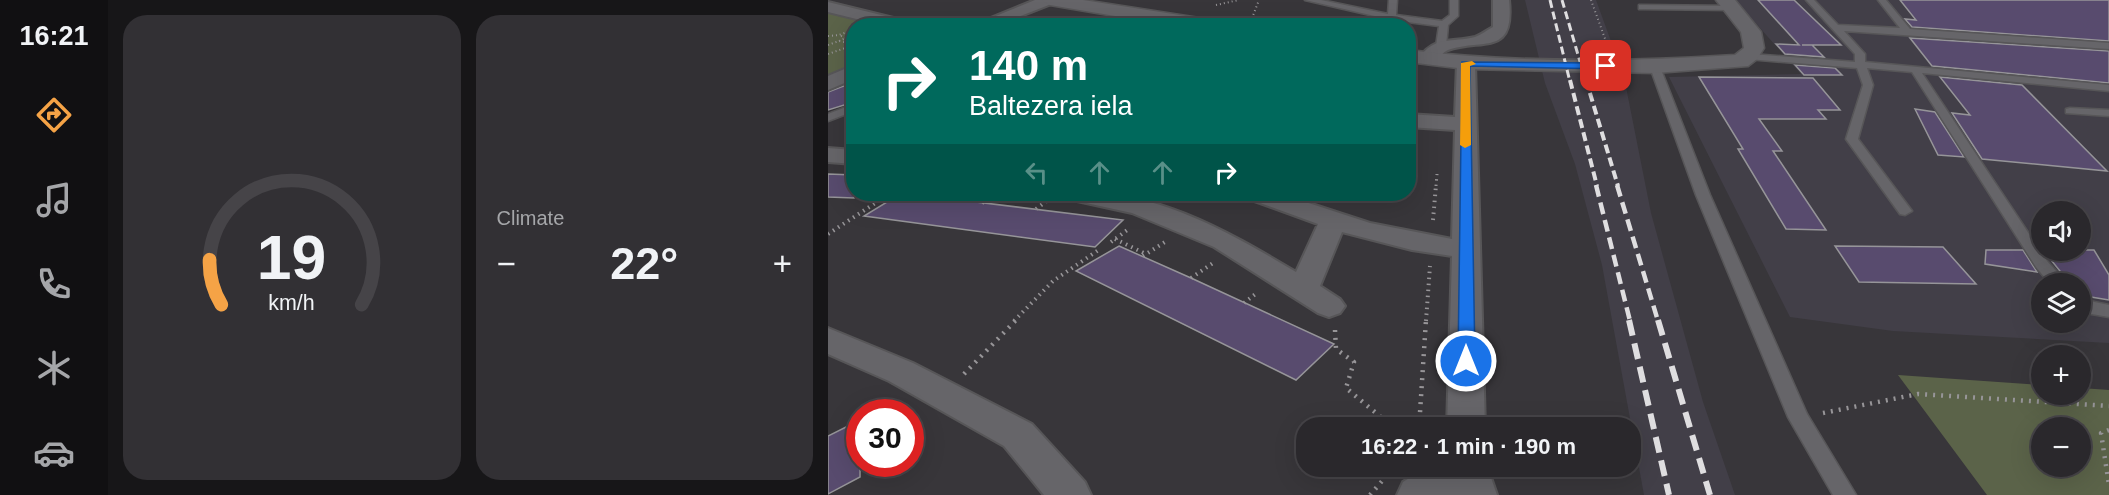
<!DOCTYPE html>
<meta charset="utf-8">
<style>
body{margin:0;font-family:Arial,sans-serif;background:#323034;color:#f1f3f6;height:100vh;display:flex;flex-direction:column;font-size:22px;white-space:nowrap}
*{box-sizing:border-box;margin:0}
p{font-size:20px;color:#a5a6a9}
.icon{flex:none;width:33px;height:33px;fill:none;stroke:currentColor;stroke-width:2;stroke-linecap:round;stroke-linejoin:round}
.map{position:relative;flex:1;overflow:hidden}
.panel{display:flex;flex-direction:column;gap:15px;padding:15px;background:#171618;width:720px}
.panel>*{flex:none}
.banner{position:absolute;left:18px;top:18px;width:570px;height:183px;border-radius:24px;box-shadow:0 6px 24px #0002,0 0 0 2px #464448;background:#00695c;color:#fff;overflow:hidden}
.fabs{position:absolute;left:1203px;top:201px;display:grid;gap:12px}
.fabs a{display:grid;place-items:center;width:60px;height:60px;border-radius:50%;background:#2a282c;box-shadow:0 6px 24px #0002,0 0 0 2px #464448;font-size:30px}
.speed{position:absolute;left:18px;top:399px;display:flex;gap:12px;font-size:30px;font-weight:700;text-align:center}
.speed>*{display:grid;place-content:center;width:78px;height:78px;border-radius:50%;background:#2a282c;box-shadow:0 6px 24px #0002,0 0 0 2px #464448;line-height:1}
.speed .limit{border:9px solid #d22;background:#fff;color:#111}
.pin{position:absolute;display:grid;place-items:center;width:51px;height:51px;color:#fff;margin:-26px;border-radius:12px;box-shadow:0 3px 9px #0006}
.me{position:absolute;width:66px;margin:-33px;rotate:0deg;stroke-linejoin:round;filter:drop-shadow(0 0 4px #0008)}
.turn{display:flex;align-items:center;gap:21px;height:126px;padding:0 24px;font-size:27px}
.turn .icon{width:78px;height:78px;stroke-width:2.5}
.turn b{display:block;font-size:42px;line-height:51px}
.lanes{display:flex;align-items:center;height:57px;padding:0 24px;background:#0003;justify-content:center;gap:30px;direction:ltr}
.lanes .off{opacity:.35}
.big{font-size:45px;font-weight:700;line-height:1.1}
.panel .tile{flex:1;display:flex;flex-direction:column;justify-content:center;gap:9px;min-width:0;padding:0 21px;border-radius:24px;background:#323034}
.panel .dial{align-items:center;gap:0}
.dial svg{height:156px;overflow:visible;fill:none;stroke:#464448;stroke-width:7;stroke-linecap:round;text-anchor:middle}
.dial text{fill:#f1f3f6;stroke:none}
.heat{display:flex;justify-content:space-between;align-items:center;font-size:33px;direction:ltr}
.panel .tiles{flex:1;display:grid;gap:15px;grid-template-columns:repeat(2,1fr)}
.trip{position:absolute;left:468px;top:417px;width:345px;height:60px;border-radius:24px;background:#2a282c;box-shadow:0 6px 24px #0002,0 0 0 2px #464448;font-weight:700;line-height:60px;text-align:center}
main{display:flex;flex:1;min-height:0}
.tab-bar{display:flex;flex-direction:column;width:108px;justify-content:space-around;align-items:center;background:#111012;color:#a5a6a9}
.tab-bar .icon{width:42px;height:42px}
.tab-bar .current{color:#f5a346}
.tab-bar b{font-size:27px;color:#f1f3f6}
.map>svg:first-child{display:block}
</style>
<main>
<nav class="tab-bar">
<b>16:21</b>
<svg class="icon current" aria-label="directions" viewBox="0 0 24 24"><path d="M12 3l9 9-9 9-9-9zM9 14v-3h6M13 9l2 2-2 2"/></svg>
<svg class="icon" aria-label="music" viewBox="0 0 24 24"><path d="M9 18V5l10-2v13"/><circle cx="6" cy="18" r="3"/><circle cx="16" cy="16" r="3"/></svg>
<svg class="icon" aria-label="phone" viewBox="0 0 24 24"><path d="M5 4h4l2 5-3 2q2 4 5 5l2-3 5 2v4C11 20 4 13 5 4z"/></svg>
<svg class="icon" aria-label="climate" viewBox="0 0 24 24"><path d="M12 3v18M4 7l16 10M4 17L20 7"/></svg>
<svg class="icon" aria-label="car" viewBox="0 0 24 24"><path d="M5 17H2v-5l4-1 3-4h7l3 4 3 1v5h-3M9 17h6M6 11h13"/><circle cx="7" cy="17" r="2"/><circle cx="17" cy="17" r="2"/></svg>
</nav>
<section class="panel">
<div class="tiles">
<div class="tile dial"><svg viewBox="0 0 100 80">
<path d="M14 69A42 42 0 1 1 86 69"/>
<path d="M14 69A42 42 0 0 1 8 46" stroke="#f5a346"/>
<text x="50" y="56" font-size="32" font-weight="700">19</text>
<text x="50" y="72" font-size="11">km/h</text>
</svg></div>
<div class="tile"><p>Climate</p>
<div class="heat"><a>−</a><b class="big">22°</b><a>+</a></div>
</div>
</div>
</section>
<div class="map">
<svg width="1281" height="495" viewBox="0 0 1281 495">
<rect width="100%" height="100%" fill="#38363a"/>
<path fill="#423f48" fill-rule="evenodd" d="M697 0H768L796 77 823 213 875 402 907 495H816L774 265 747 164 717 83Z
M907 0H1281V343L1065 331 962 317 841 77 973 74ZM1214 212H1252V250H1214ZM1214 284H1252V322H1214Z"/>
<path fill="#5b6349" fill-rule="evenodd" d="M0 10 68 25 26 26 25 69 0 81Z
M1070 375 1213 385 1214 394H1252L1253 388 1281 390V495H1159ZM1214 428H1252V466H1214Z"/>
<path fill="#584b6e" stroke="#969599" stroke-width="1.5" d="M930 0H966L1013 45H974H984L996 57 957 54 948 44 971 45Z
M1072 0H1281V41L1084 27 1077 19 1088 20Z
M1082 38 1281 51V83L1104 66Z
M967 65 1007 68 1014 75H976Z
M871 77 985 78 1012 110H990L998 119H931L954 151H945L998 230 958 229 910 149H915Z
M1112 77 1194 85 1279 171 1154 159 1124 113 1142 115Z
M26 82V102L0 110V92Z
M1087 109 1107 112 1136 157 1110 155Z
M0 174 26 175V198L0 197Z
M72 194H83L295 220 267 247 36 216Z
M291 246 363 278 506 344 468 380 248 271Z
M1007 246 1115 247 1148 284 1031 282Z
M1158 250H1195L1209 272 1157 264Z
M1215 250H1266L1281 275V300L1257 296 1252 284 1246 277 1236 276Z
M32 420V477L0 494V436Z"/>
<g fill="none" stroke-linecap="round" stroke-linejoin="round">
<g stroke="#575658" stroke-width="3">
<path id="service" d="M477 0H493L560 14 561 0H569L568 15 614 21 622 15V0H630V16L620 25 618 46 613 49 608 46 611 26 564 20Z
M978 0H986L1010 25 1072 28 1050 0H1058L1082 29 1281 43V49L1016 31 1037 54V62L1281 85V91L1094 73 1219 261 1240 284H1222L1208 267 1084 72 1039 68 1045 85 1030 139 1084 211 1077 215 1072 214 1018 139 1035 85 1029 68 920 59 918 57 923 54 1027 62V54Z
M811 5 905 6 909 8 905 10 814 9H811Z
M824 65 832 67 882 195 979 414 1028 495H1005L960 417 868 195 822 67Z
M26 104V111L0 121V114Z
M1242 108 1281 110V116L1238 113V109Z
M1252 299 1281 305V317L1252 312Z"/>
</g>
<g stroke="#575658" stroke-width="4">
<path id="minor" d="M207 0H229L226 3 167 26H143Z
M665 0H681C687 57 655 38 620 50 615 52 610 59 605 63H593L590 59C607 35 623 43 647 37 653 35 659 30 665 27Z
M0 2 86 23 88 26H57L0 12Z
M638 57 647 63 657 428H619L624 256 584 250 514 232 492 286 512 299 517 306 512 313 501 317 490 313 386 247 304 213 240 199 236 194C319 184 399 231 468 272L490 224 421 199 418 194H453L542 223 624 239 627 130 580 127V114L627 117 629 63Z
M26 65V79L0 90V76Z
M0 148 26 150V164L0 162Z
M0 328 85 363 204 424 257 482 263 495H216L176 446 61 381 0 354Z
M600 466H659L669 495H569L575 482Z"/>
</g>
<g stroke="#575658" stroke-width="3">
<path id="tertiary" d="M213 0H255L384 20 393 26H346L222 5Z
M888 0H907L933 32 936 48 929 59 920 66 827 73 638 69 580 62V50C688 63 799 62 907 55L916 48 913 32Z"/>
</g>
<path stroke="#979598" stroke-width="2" stroke-dasharray="1 3" stroke-linecap="butt" d="M763 0 780 47
M388 5 411 0
M404 20 442 26
M120 26 124 24
M421 26 431 0
M0 36 11 35
M11 41 18 38 11 35 19 32
M0 45 11 41 26 44
M0 54 26 45"/>
<path stroke="#979598" stroke-width="3" stroke-dasharray="1.5 4" stroke-linecap="butt" d="M608 186 609 174"/>
<path stroke="#979598" stroke-width="4" stroke-dasharray="1.5 4.5" stroke-linecap="butt" d="M102 196 106 194
M154 203 167 194
M208 209 224 197
M605 220 608 185
M0 234 55 198
M287 239 318 254
M283 242 302 228
M315 256 337 242
M363 278 385 263
M416 303 430 292
M186 321 225 281 272 249
M598 321 602 266"/>
<path stroke="#979598" stroke-width="4.5" stroke-dasharray="2 6" stroke-linecap="butt" d="M507 330 508 349 526 362 518 388 566 428
M136 374 188 320
M995 413 1090 394 1281 406
M591 428 598 320
M1281 430 1273 433 1281 485
M542 495 567 466"/>
<use href="#service" fill="#666569" fill-rule="evenodd"/>
<use href="#minor" fill="#666569" fill-rule="evenodd"/>
<use href="#tertiary" fill="#666569" fill-rule="evenodd"/>
<path stroke="#dfdee0" stroke-width="3" stroke-dasharray="8 4" stroke-linecap="butt" d="M722 0 742 82
M734 0 758 82"/>
<path stroke="#dfdee0" stroke-width="4" stroke-dasharray="9 4.5" stroke-linecap="butt" d="M742 80 769 186
M758 80 790 186"/>
<path stroke="#dfdee0" stroke-width="4.5" stroke-dasharray="12 6" stroke-linecap="butt" d="M768 185 802 321
M789 185 830 321"/>
<path stroke="#dfdee0" stroke-width="6" stroke-dasharray="16 8" stroke-linecap="butt" d="M801 320 841 495
M830 320 882 495"/>
</g>
<path fill="#1a73e8" stroke="#114b97" stroke-width="1.5" d="M634 62 778 63 783 66 778 69 642 66 647 361 638 367 630 361Z"/>
<path fill="#f59e0b" d="M644 61 648 64 642 66 643 145 637 148 632 145 633 63Z"/>
</svg>
<div class="fabs">
<a><svg class="icon" aria-label="sound" viewBox="0 0 24 24"><path d="M4 9h4l5-4v14l-5-4H4zM17 9q2 3 0 6"/></svg></a>
<a><svg class="icon" aria-label="layers" viewBox="0 0 24 24"><path d="M12 4l9 5-9 5-9-5zM3 14l9 5 9-5"/></svg></a>
<a>+</a>
<a>−</a>
</div>
<div class="speed"><div class="limit">30</div></div>
<div class="pin" style="left:778px;top:66px;background:#d93025"><svg class="icon" aria-label="arrive" viewBox="0 0 24 24"><path d="M6 21V4h12l-3 4 3 4H6"/></svg></div>
<svg class="me" style="left:638px;top:361px" viewBox="-20 -20 40 40"><circle r="17" fill="#1a73e8" stroke="#fff" stroke-width="3"/><path d="M0-11L8 9 0 5-8 9z" fill="#fff"/></svg>
<div class="trip">16:22 · 1 min · 190 m</div>
<div class="banner">
<div class="turn"><svg class="icon" aria-label="right" viewBox="0 0 24 24"><path d="M7 20v-9h11M14 6l5 5-5 5"/></svg><div><b>140 m</b>Baltezera iela</div></div>
<div class="lanes"><svg class="icon off" aria-label="left" viewBox="0 0 24 24"><path d="M17 20v-9H6M10 6l-5 5 5 5"/></svg><svg class="icon off" aria-label="ahead" viewBox="0 0 24 24"><path d="M12 20V5M6 11l6-6 6 6"/></svg><svg class="icon off" aria-label="ahead" viewBox="0 0 24 24"><path d="M12 20V5M6 11l6-6 6 6"/></svg><svg class="icon" aria-label="right" viewBox="0 0 24 24"><path d="M7 20v-9h11M14 6l5 5-5 5"/></svg></div>
</div>
</div>
</main>
